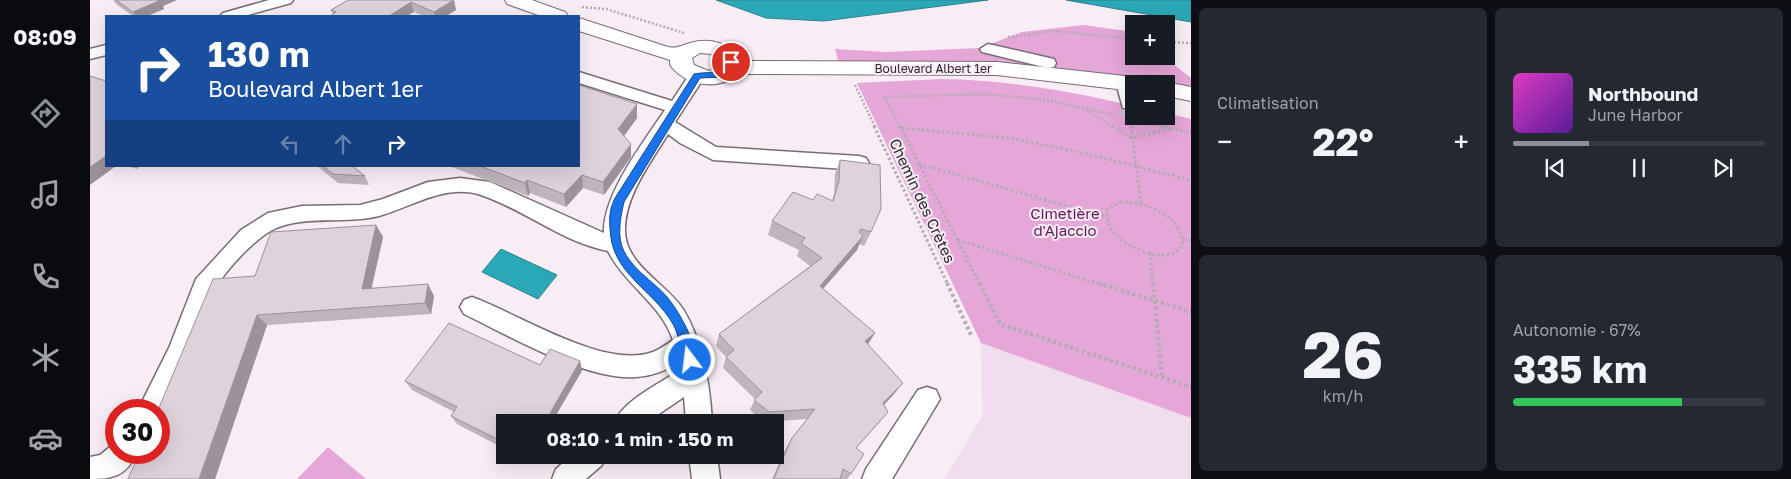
<!DOCTYPE html>
<html lang="fr">
<meta charset="utf-8">
<style>
body{margin:0;font-family:"Golos Text",sans-serif;background:#242831;color:#f1f3f6;height:100vh;display:flex;flex-direction:column;font-size:19px;white-space:nowrap}
*{box-sizing:border-box;margin:0}
p{font-size:16px;color:#9ea1a6}
.icon{flex:none;width:28px;height:28px;fill:none;stroke:currentColor;stroke-width:2;stroke-linecap:round;stroke-linejoin:round}
.map{position:relative;flex:1;overflow:hidden}
.panel{display:flex;flex-direction:column;gap:8px;padding:8px;background:#0d0f14;width:600px}
.panel>*{flex:none}
.banner{position:absolute;left:15px;top:15px;width:475px;height:152px;border-radius:0px;box-shadow:0 5px 20px #0002;background:#1a4fa0;color:#fff;overflow:hidden}
.controls{position:absolute;left:1035px;top:15px;display:grid;gap:10px}
.controls a{display:grid;place-items:center;width:50px;height:50px;border-radius:0px;background:#171b24;box-shadow:0 5px 20px #0002;font-size:25px}
.speed{position:absolute;left:15px;top:399px;display:flex;gap:10px;font-size:25px;font-weight:700;text-align:center}
.speed>*{display:grid;place-content:center;width:65px;height:65px;border-radius:50%;background:#171b24;box-shadow:0 5px 20px #0002;line-height:1}
.speed .limit{border:8px solid #d22;background:#fff;color:#111}
.pin{position:absolute;display:grid;place-items:center;width:42px;height:42px;color:#fff;margin:-21px;border:2px solid #fff;border-radius:50%;box-shadow:0 1px 5px #0007}
.me{position:absolute;width:55px;margin:-28px;rotate:345deg;stroke-linejoin:round;filter:drop-shadow(0 0 4px #0008)}
.turn{display:flex;align-items:center;gap:18px;height:105px;padding:0 20px;font-size:22px}
.turn .icon{width:65px;height:65px;stroke-width:2.5}
.turn b{display:block;font-size:35px;line-height:42px}
.lanes{display:flex;align-items:center;height:48px;padding:0 20px;background:#0003;justify-content:center;gap:25px;direction:ltr}
.lanes .off{opacity:.35}
.big{font-size:38px;font-weight:700;line-height:1.1}
.panel .card{flex:1;display:flex;flex-direction:column;justify-content:center;gap:8px;min-width:0;padding:0 18px;border-radius:8px;background:#242831}
.panel .dial{align-items:center;gap:0}
.dial b{font-size:65px;line-height:1}
.song{display:flex;align-items:center;gap:15px}
.cover{width:60px;height:60px;border-radius:8px;background:linear-gradient(135deg,hsl(310 70% 55%),hsl(270 70% 35%))}
.played{height:5px;border-radius:2px;background:linear-gradient(90deg,#8c9099 30%,#363941 30%)}
.keys{display:flex;justify-content:space-around;direction:ltr}
.heat{display:flex;justify-content:space-between;align-items:center;font-size:28px;direction:ltr}
.charge{height:8px;border-radius:4px;background:linear-gradient(90deg,#34c759 67%,#363941 0)}
.panel .tiles{flex:1;display:grid;gap:8px;grid-template-columns:repeat(2,1fr)}
.trip{position:absolute;left:406px;top:414px;width:288px;height:50px;border-radius:0px;background:#171b24;box-shadow:0 5px 20px #0002;font-weight:700;line-height:50px;text-align:center}
main{display:flex;flex:1;min-height:0}
.tab-bar{display:flex;flex-direction:column;width:90px;justify-content:space-around;align-items:center;background:#090b0e;color:#9ea1a6}
.tab-bar .icon{width:35px;height:35px}
.tab-bar .active{color:#8c9099}
.tab-bar b{font-size:22px;color:#f1f3f6}
.map>svg:first-child{display:block}
</style>
<main>
<nav class="tab-bar">
<b>08:09</b>
<svg class="icon active" aria-label="directions" viewBox="0 0 24 24"><path d="M12 3l9 9-9 9-9-9zM9 14v-3h6M13 9l2 2-2 2"/></svg>
<svg class="icon" aria-label="music" viewBox="0 0 24 24"><path d="M9 18V5l10-2v13"/><circle cx="6" cy="18" r="3"/><circle cx="16" cy="16" r="3"/></svg>
<svg class="icon" aria-label="phone" viewBox="0 0 24 24"><path d="M5 4h4l2 5-3 2q2 4 5 5l2-3 5 2v4C11 20 4 13 5 4z"/></svg>
<svg class="icon" aria-label="climate" viewBox="0 0 24 24"><path d="M12 3v18M4 7l16 10M4 17L20 7"/></svg>
<svg class="icon" aria-label="car" viewBox="0 0 24 24"><path d="M5 17H2v-5l4-1 3-4h7l3 4 3 1v5h-3M9 17h6M6 11h13"/><circle cx="7" cy="17" r="2"/><circle cx="17" cy="17" r="2"/></svg>
</nav>
<div class="map">
<svg width="1101" height="479" viewBox="0 0 1101 479">
<rect width="100%" height="100%" fill="#f8ecf5"/>
<path fill="#f1deed" d="M891 343 1101 418V479H854L892 417Z"/>
<path fill="#e5a6d8" d="M993 25 1044 32V56H1073L1101 78V95L1076 84H1044L749 64 745 49 796 52 890 48 932 32Z
M852 79C917 80 980 91 1044 106V116H1076V113L1101 119V418L891 343 767 83Z
M238 447 276 479H207Z"/>
<path fill="#2ba8b7" stroke="#2c828d" d="M626 0H898L734 21 676 18Z
M976 0H1101V22Z
M411 249 467 275 448 299 392 272Z"/>
<g fill="none" stroke-linecap="round" stroke-linejoin="round">
<path stroke="#cfc5cd" stroke-width="16" stroke-dasharray="16 8" stroke-linecap="butt" d="M1039 104 1040 117"/>
<g stroke="#786d75" stroke-width="3">
<path id="minor" d="M179 0H203L201 3 154 16H130L133 13Z
M898 44 964 59 966 63 964 67 958 68 892 52 890 49Z
M16 45V55L0 59V49Z
M607 71 613 72 615 76 585 122 626 147 769 156 776 158 779 163 776 168 769 170 623 160 590 143 578 134C561 162 534 197 535 231 536 266 576 283 593 309 613 342 620 384 622 422H596L594 397 557 422H525C531 402 572 382 590 370L589 362C576 371 561 376 546 377 496 381 418 335 374 314L370 307 374 300 382 297C429 314 514 370 563 352 570 349 577 344 583 340 571 304 535 285 518 251 472 242 435 210 391 195 356 183 321 207 289 216 257 224 223 216 192 226 169 232 136 270 124 290 114 308 110 331 102 350 93 374 81 396 70 419L69 410H48L79 348 106 279 151 230 178 213 212 206 270 205 293 199 338 182 370 178 400 182 514 233C512 196 554 141 575 110L489 83V72L582 101 601 72Z
M1034 78 1040 79 1044 88V108H1033L1026 83 1028 79Z
M837 387 846 390 850 399 802 479H772L776 469 828 390Z
M26 442V452H47C37 476 23 479 0 479V457L10 455Z
M482 455H516L512 465 496 479H462L466 469Z
M599 455H627L630 479H602Z"/>
</g>
<g stroke="#786d75" stroke-width="2">
<path id="major" d="M415 0H442L475 12 478 16H451L417 4Z
M489 18 578 47C588 49 591 45 600 43 619 37 642 43 651 61L907 62 1044 77 1052 79 1055 84H1044V91L907 75 646 74C629 92 594 85 580 65V60L489 31ZM610 53 621 54 630 62 629 67 619 71 604 65 602 58Z
M1076 82 1101 87V101L1076 96V84H1069Z"/>
</g>
<path stroke="#b5abb2" stroke-width="2.5" stroke-dasharray="2 2" stroke-linecap="butt" d="M492 7 516 9 594 33
M918 37 964 31 1044 39
M1076 42 1101 43
M765 85 785 127
M997 111 1024 127
M1040 118 1041 127
M1043 120 1076 127
M810 127 795 97 896 94 956 100 1025 115"/>
<path stroke="#b5abb2" stroke-width="3" stroke-dasharray="2.5 2.5" stroke-linecap="butt" d="M784 126 858 285
M810 126 890 285
M1022 126 1041 138 1080 129
M1041 126 1051 204
M1071 126 1101 133
M812 128 919 138 984 151 1101 180
M829 164 1016 217
M1030 202C1053 202 1083 211 1091 235 1093 240 1093 245 1089 249 1073 266 1031 245 1021 229 1018 223 1017 217 1017 210Z
M1093 239 1101 241
M868 240 1013 285
M1060 253 1063 285"/>
<path stroke="#b5abb2" stroke-width="4" stroke-dasharray="3 3" stroke-linecap="butt" d="M857 283 882 337
M889 283 910 324 1101 387
M1008 283 1101 312
M1063 283 1072 377"/>
<use href="#minor" fill="#fff" fill-rule="evenodd"/>
<use href="#major" fill="#fff" fill-rule="evenodd"/>
</g>
<path fill="#bfb5bc" d="M23 0H87L73 6 74 9 57 16H43L26 4Z
M258 0H364L366 10 356 16H334L324 12 243 14 241 10Z
M547 104V118L534 136 541 157 514 195 493 188 476 207 440 193 438 196 359 166H489Z
M750 160 781 232 774 246 769 244 767 250 733 289 785 333 778 344 804 394 794 405 789 423 766 448 761 474 757 479H682L696 448 702 438 717 419 674 422 660 410 665 399 633 368 636 357 626 346 629 334 720 266 707 256 709 250 678 235 682 221 723 200H742L744 195 745 174Z
M37 166H50L47 169Z
M227 166H262L275 176 279 185 248 183Z
M286 225 293 237 281 288 344 296 341 314 177 325 125 479H38L165 276Z
M490 361 492 371 415 422V449L367 424 361 416 364 412 322 390 315 381Z
M427 455H444L440 462Z"/>
<path fill="#9b9399" d="M67 0H87L73 6 74 9 57 16H46L43 12Z
M364 0 366 10 356 16H345L344 12Z
M321 2 324 12 317 16H299Z
M547 104V118L529 143 528 129Z
M541 144V157L514 195 513 182Z
M16 156V166H26L0 185V167Z
M492 175 493 188 476 207 474 194Z
M437 180 440 193 438 196 435 183Z
M286 225 293 237 279 300 272 289Z
M773 236 767 250 724 299 730 286Z
M338 284 344 296 341 314 335 303Z
M167 315 177 325 125 479H109Z
M785 333 778 344 775 341Z
M490 361 492 371 462 422H455Z
M813 383 804 394 785 414 793 403Z
M437 455H444L440 462Z"/>
<path fill="#ded2db" stroke="#9b9399" d="M26 0H68L69 1 43 12Z
M258 0H364L344 12 321 2 299 16H240L246 12 241 10Z
M0 76 16 81V156L0 167Z
M489 85 547 104 528 129 541 144 513 182 492 175 474 194 437 180 435 183 390 166H489Z
M750 160 790 165 791 209 781 232 771 229 769 232 773 236 730 286 785 333 775 341 813 383 793 403 798 412 766 448 774 454 761 474 753 469 750 479H684L687 471 702 438 725 409 679 412 664 400 672 392 636 357 644 350 629 334 732 258 711 243 715 238 682 221 703 192 723 200 727 194 743 201 749 181Z
M233 166H262L275 176 243 174Z
M286 225 272 289 338 284 335 303 167 315 109 479H38L50 452H69V410H68L123 279 165 276 181 232Z
M359 323 450 365 460 349 490 361 455 422H415V443L361 416 367 407 315 381Z"/>
<path fill="#1a73e8" stroke="#114b97" d="M638 60H644L645 67 634 77 610 78 534 202C531 215 528 230 531 243 537 267 564 281 578 298 588 311 595 324 601 338 605 346 609 356 605 364L600 365 596 364C590 351 590 337 583 324 562 288 521 274 520 228 519 217 520 208 525 198L604 74C619 71 631 76 638 60Z"/>
<g text-anchor="middle" stroke-width="4" stroke-linejoin="round" paint-order="stroke">
<g font-size="12" fill="#2d292c" stroke="#f8ecf5">
<text x="843" y="73">Boulevard Albert 1er</text>
</g>
<g font-size="15" fill="#2d292c" stroke="#f8ecf5">
<text transform="translate(832 201) rotate(65)" y="5">Chemin des Crètes</text>
</g>
<g font-size="15" fill="#631559" stroke="#f8ecf5">
<text x="975" y="219">Cimetière<tspan x="975" dy="17">d'Ajaccio</tspan></text>
</g>
</g>
</svg>
<div class="controls">
<a>+</a>
<a>−</a>
</div>
<div class="speed"><div class="limit">30</div></div>
<div class="pin" style="left:641px;top:62px;background:#d93025"><svg class="icon" aria-label="arrive" viewBox="0 0 24 24"><path d="M6 21V4h12l-3 4 3 4H6"/></svg></div>
<svg class="me" style="left:600px;top:360px" viewBox="-20 -20 40 40"><circle r="17" fill="#1a73e8" stroke="#fff" stroke-width="3"/><path d="M0-11L8 9 0 5-8 9z" fill="#fff"/></svg>
<div class="trip">08:10 · 1 min · 150 m</div>
<div class="banner">
<div class="turn"><svg class="icon" aria-label="right" viewBox="0 0 24 24"><path d="M7 20v-9h11M14 6l5 5-5 5"/></svg><div><b>130 m</b>Boulevard Albert 1er</div></div>
<div class="lanes"><svg class="icon off" aria-label="left" viewBox="0 0 24 24"><path d="M17 20v-9H6M10 6l-5 5 5 5"/></svg><svg class="icon off" aria-label="ahead" viewBox="0 0 24 24"><path d="M12 20V5M6 11l6-6 6 6"/></svg><svg class="icon" aria-label="right" viewBox="0 0 24 24"><path d="M7 20v-9h11M14 6l5 5-5 5"/></svg></div>
</div>
</div>
<section class="panel">
<div class="tiles">
<div class="card"><p>Climatisation</p>
<div class="heat"><a>−</a><b class="big">22°</b><a>+</a></div>
</div>
<div class="card">
<div class="song"><i class="cover"></i><div><b>Northbound</b><p>June Harbor</p></div></div>
<div class="played"></div>
<div class="keys"><svg class="icon" aria-label="previous" viewBox="0 0 24 24"><path d="M18 5L8 12l10 7zM5 5v14"/></svg><svg class="icon" aria-label="pause" viewBox="0 0 24 24"><path d="M8 5v14M16 5v14"/></svg><svg class="icon" aria-label="next" viewBox="0 0 24 24"><path d="M6 5l10 7-10 7zM19 5v14"/></svg></div>
</div>
<div class="card dial"><b>26</b><p>km/h</p></div>
<div class="card"><p>Autonomie · 67%</p><b class="big">335 km</b><div class="charge"></div></div>
</div>
</section>
</main>
